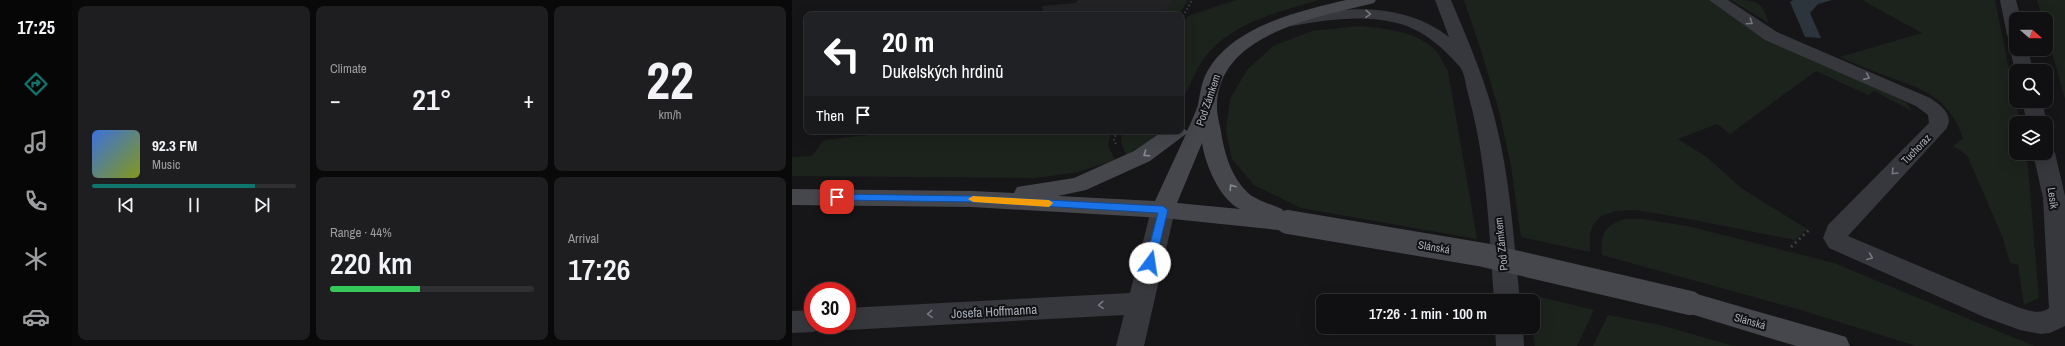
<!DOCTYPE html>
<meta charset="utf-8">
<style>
body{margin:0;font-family:"Archivo Narrow",sans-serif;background:#1e1e20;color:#f1f3f6;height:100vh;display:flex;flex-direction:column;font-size:15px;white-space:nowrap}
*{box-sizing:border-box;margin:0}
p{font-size:13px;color:#9c9d9f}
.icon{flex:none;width:22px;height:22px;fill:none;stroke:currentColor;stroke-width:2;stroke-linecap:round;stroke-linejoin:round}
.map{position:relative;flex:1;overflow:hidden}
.drawer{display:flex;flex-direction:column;gap:6px;padding:6px;background:#09090a;width:720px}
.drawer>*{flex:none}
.guide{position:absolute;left:12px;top:12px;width:380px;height:122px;border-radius:8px;box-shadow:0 4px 16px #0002,0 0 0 1px #303032;background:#202124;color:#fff;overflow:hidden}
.needle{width:26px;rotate:110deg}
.controls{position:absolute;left:1217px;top:12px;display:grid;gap:8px}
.controls a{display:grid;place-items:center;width:44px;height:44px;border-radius:8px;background:#101012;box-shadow:0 4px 16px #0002,0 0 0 1px #303032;font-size:20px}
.speed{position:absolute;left:12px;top:282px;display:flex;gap:8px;font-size:20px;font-weight:700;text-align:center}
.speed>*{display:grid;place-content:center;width:52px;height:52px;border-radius:50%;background:#101012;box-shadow:0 4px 16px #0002,0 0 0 1px #303032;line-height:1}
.speed .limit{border:6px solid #d22;background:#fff;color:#111}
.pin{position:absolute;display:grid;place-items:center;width:34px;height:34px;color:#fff;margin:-17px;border-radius:8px;box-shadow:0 2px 6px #0006}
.me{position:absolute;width:44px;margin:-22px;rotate:14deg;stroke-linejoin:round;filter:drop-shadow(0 0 3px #0008)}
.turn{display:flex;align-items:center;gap:14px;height:84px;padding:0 12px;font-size:18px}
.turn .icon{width:52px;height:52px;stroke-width:2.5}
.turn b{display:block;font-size:28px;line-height:34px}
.then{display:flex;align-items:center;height:38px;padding:0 12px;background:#0003;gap:8px;font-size:15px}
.big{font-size:30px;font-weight:600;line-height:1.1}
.drawer .card{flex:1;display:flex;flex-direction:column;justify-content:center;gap:6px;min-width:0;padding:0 14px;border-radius:8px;background:#1e1e20}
.drawer .dial{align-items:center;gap:0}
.dial b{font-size:52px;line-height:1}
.song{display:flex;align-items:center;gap:12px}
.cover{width:48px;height:48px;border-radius:6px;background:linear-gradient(135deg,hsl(220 70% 55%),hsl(70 70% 35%))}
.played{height:4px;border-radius:2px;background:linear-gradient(90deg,#0f766e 80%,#303032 80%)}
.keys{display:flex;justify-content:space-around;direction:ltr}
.heat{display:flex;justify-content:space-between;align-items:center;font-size:22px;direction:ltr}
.charge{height:6px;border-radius:3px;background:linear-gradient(90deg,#34c759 44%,#303032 0)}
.drawer .tiles{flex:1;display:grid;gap:6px;grid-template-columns:repeat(3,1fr)}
.card:first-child{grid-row:span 2}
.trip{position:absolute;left:524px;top:294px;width:224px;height:40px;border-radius:8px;background:#101012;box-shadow:0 4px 16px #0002,0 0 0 1px #303032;font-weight:600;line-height:40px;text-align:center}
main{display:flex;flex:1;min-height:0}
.tabs{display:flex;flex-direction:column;width:72px;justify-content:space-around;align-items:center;background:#060607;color:#9c9d9f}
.tabs .icon{width:28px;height:28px}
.tabs .on{color:#0f766e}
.tabs b{font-size:18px;color:#f1f3f6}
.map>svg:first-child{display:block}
</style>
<main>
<nav class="tabs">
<b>17:25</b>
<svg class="icon on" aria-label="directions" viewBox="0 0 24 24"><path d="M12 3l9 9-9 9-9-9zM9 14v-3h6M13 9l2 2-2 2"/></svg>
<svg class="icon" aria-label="music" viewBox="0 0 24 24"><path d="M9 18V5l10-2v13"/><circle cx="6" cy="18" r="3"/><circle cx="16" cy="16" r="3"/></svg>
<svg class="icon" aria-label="phone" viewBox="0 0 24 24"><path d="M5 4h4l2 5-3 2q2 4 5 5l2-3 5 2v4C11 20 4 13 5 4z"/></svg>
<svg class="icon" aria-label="climate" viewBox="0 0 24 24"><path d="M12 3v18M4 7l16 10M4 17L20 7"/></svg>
<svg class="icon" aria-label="car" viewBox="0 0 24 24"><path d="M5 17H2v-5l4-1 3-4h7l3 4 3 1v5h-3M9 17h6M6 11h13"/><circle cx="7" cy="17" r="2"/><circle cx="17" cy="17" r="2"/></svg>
</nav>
<section class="drawer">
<div class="tiles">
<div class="card">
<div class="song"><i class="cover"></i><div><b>92.3 FM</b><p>Music</p></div></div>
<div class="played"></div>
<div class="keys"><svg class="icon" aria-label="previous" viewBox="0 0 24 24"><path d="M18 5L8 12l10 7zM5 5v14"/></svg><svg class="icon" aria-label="pause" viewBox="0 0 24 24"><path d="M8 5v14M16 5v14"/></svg><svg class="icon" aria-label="next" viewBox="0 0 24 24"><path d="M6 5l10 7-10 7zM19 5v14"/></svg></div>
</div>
<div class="card"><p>Climate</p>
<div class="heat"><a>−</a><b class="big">21°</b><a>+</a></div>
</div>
<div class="card dial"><b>22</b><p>km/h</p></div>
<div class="card"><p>Range · 44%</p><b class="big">220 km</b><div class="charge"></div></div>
<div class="card"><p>Arrival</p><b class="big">17:26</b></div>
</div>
</section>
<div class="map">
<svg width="1273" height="346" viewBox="0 0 1273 346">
<rect width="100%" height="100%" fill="#161618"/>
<path fill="#222225" d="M286 0H383L371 15H252L250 6 283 3Z"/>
<path fill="#1c231d" d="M383 0H396L387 15H371Z
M444 0H527C486 12 437 23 411 60 402 73 396 90 389 104V28L396 16Z
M672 0H917L1054 74 1114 102 1120 111 1082 91 1076 95 1024 71 938 134 925 124 886 139 916 158 949 188 1015 229 1003 240 897 219 844 210 824 211 809 216 801 225 798 233V252L729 237 719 166 707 111 689 50Z
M939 0C965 0 969 0 977 23Z
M1070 0H1203L1228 123H1224V153H1233L1236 167 1247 298 1232 305 1226 265 1218 263 1211 238 1175 155 1161 146 1171 138C1156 96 1131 89 1094 76 1078 70 1063 64 1048 57L1130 33Z
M1245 0H1273V99L1254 31V19H1251Z
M567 26C595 29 624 30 645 52 649 57 652 65 656 71L685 239 509 208 462 185 440 159 434 131 438 99 455 70 481 46 520 31Z
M113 131H319L316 145 323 160 286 172 244 178 0 176V157L20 156 32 140Z
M330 131H369L356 142 334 155 329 142Z
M833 219H851L895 226 1042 263 1242 346H1124L1009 310 810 255C808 234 813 225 833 219Z
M736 294 802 310 785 346H743L740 327 741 301H737Z
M816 315 868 325 942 346H801Z"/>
<path fill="#2c353c" d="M1001 0H1040L1026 4 1018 13 1029 38 1013 37 998 2Z"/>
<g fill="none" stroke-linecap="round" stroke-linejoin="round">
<path stroke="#3d3f44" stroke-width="2" stroke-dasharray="1.5 2.5" stroke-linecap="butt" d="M389 20 400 0
M324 144 322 140 325 131"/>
<path stroke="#3d3f44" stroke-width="3" stroke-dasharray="2 3.5" stroke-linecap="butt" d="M999 247 1019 228"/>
<path fill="#37383d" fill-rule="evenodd" d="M643 0H659C677 43 696 86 706 132 719 187 722 245 728 301H702C697 230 695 159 675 90 674 84 672 72 668 67 652 48 630 29 605 23 570 14 533 20 499 26L493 25 491 21 493 17 499 16C553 7 611 1 657 37Z
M917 0H936L985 32 1138 98C1149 105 1163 116 1154 129L1056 236 1210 301C1222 305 1246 318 1257 308L1251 198 1241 153H1254V147L1260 148 1263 153 1273 196V326L1258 333 1249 334 1228 330 1192 317 1037 248 1031 238 1036 225 1137 123 1136 115 1124 106 973 40Z
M1208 0H1224L1229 19H1224V40L1218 39 1215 35Z
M1224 44V49H1236L1241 71H1224V73L1223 71 1218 49Z
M1230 101H1250L1255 123 1254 125V123H1235Z
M371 202 379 204 383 210 352 346H324L332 315 55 330 44 325H55V308L338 293 359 210 363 204Z
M21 310V325H33L31 329 21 332 0 333V311Z
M703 327H731L732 346H704Z"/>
<path fill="#45474d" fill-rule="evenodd" d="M554 0H584L582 3C527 17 424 33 425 108 425 117 429 128 430 138 434 158 440 177 455 192 461 199 481 205 490 209L493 213 504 216 508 222 504 228 496 231 371 218 180 207 0 205V189L180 191 222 193 225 187 282 178 342 151 371 131H389V126L395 131C399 122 403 114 406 105 408 95 409 85 413 76 436 27 507 11 554 0ZM394 134 363 201 266 196 294 190 358 161ZM410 143C413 164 428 200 448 209L385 203Z
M898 292 1044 334 1054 337 1058 346H1004L889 311 885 303 889 295Z"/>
<path stroke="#45474d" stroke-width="24" d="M496 222 692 255 898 303"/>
</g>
<defs><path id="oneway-chevron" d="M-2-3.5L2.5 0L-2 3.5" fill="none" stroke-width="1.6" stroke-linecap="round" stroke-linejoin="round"/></defs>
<g stroke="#757881">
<use href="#oneway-chevron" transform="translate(576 14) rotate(3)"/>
<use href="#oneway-chevron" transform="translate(958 22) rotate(34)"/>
<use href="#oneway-chevron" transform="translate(1075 77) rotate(24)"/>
<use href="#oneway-chevron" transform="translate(1102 172) rotate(134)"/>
<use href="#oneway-chevron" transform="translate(1078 257) rotate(23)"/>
<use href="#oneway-chevron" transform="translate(309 305) rotate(177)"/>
<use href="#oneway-chevron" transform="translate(138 314) rotate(177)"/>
</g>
<g stroke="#858993">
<use href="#oneway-chevron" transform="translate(354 154) rotate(146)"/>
<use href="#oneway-chevron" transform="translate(440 187) rotate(-124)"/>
</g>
<path fill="#1a73e8" stroke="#114b97" d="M45 194 180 196 371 206 376 210 363 263 358 267 353 263 366 213 180 202 45 200 40 197Z"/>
<path fill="#f59e0b" d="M181 196 257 200 261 203 257 207 181 202 176 199Z"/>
<g text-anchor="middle" stroke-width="4" stroke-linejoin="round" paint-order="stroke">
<g font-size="11" fill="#a8adb8" stroke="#111113">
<text transform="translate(416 100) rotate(-71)" y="4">Pod Zámkem</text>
<text transform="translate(1124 149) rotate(-46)" y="4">Tuchoraz</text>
<text transform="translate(1261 198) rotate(82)" y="4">Lesík</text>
<text transform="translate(709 244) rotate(-96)" y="4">Pod Zámkem</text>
<text transform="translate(642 247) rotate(10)" y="4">Slánská</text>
<text transform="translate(958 321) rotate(16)" y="4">Slánská</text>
</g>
<g font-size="13" fill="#a8adb8" stroke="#111113">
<text transform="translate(202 311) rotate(-3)" y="5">Josefa Hoffmanna</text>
</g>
</g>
</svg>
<div class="controls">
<a><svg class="needle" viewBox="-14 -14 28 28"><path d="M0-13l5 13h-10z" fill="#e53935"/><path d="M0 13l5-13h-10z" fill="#9c9d9f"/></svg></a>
<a><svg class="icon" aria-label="search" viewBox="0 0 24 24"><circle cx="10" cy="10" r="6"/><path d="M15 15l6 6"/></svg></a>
<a><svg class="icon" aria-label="layers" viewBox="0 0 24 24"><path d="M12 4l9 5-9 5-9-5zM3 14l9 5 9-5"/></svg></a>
</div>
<div class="speed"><div class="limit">30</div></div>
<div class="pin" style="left:45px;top:197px;background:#d93025"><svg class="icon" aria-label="arrive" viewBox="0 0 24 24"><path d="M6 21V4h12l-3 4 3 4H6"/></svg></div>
<svg class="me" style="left:358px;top:263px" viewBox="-20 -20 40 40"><circle r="19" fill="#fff"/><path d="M0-13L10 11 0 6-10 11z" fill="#1a73e8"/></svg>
<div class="trip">17:26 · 1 min · 100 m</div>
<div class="guide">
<div class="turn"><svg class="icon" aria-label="left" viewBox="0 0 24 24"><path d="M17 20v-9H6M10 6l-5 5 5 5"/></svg><div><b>20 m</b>Dukelských hrdinů</div></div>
<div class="then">Then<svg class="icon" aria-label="arrive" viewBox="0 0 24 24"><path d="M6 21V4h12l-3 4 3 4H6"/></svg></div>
</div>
</div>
</main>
